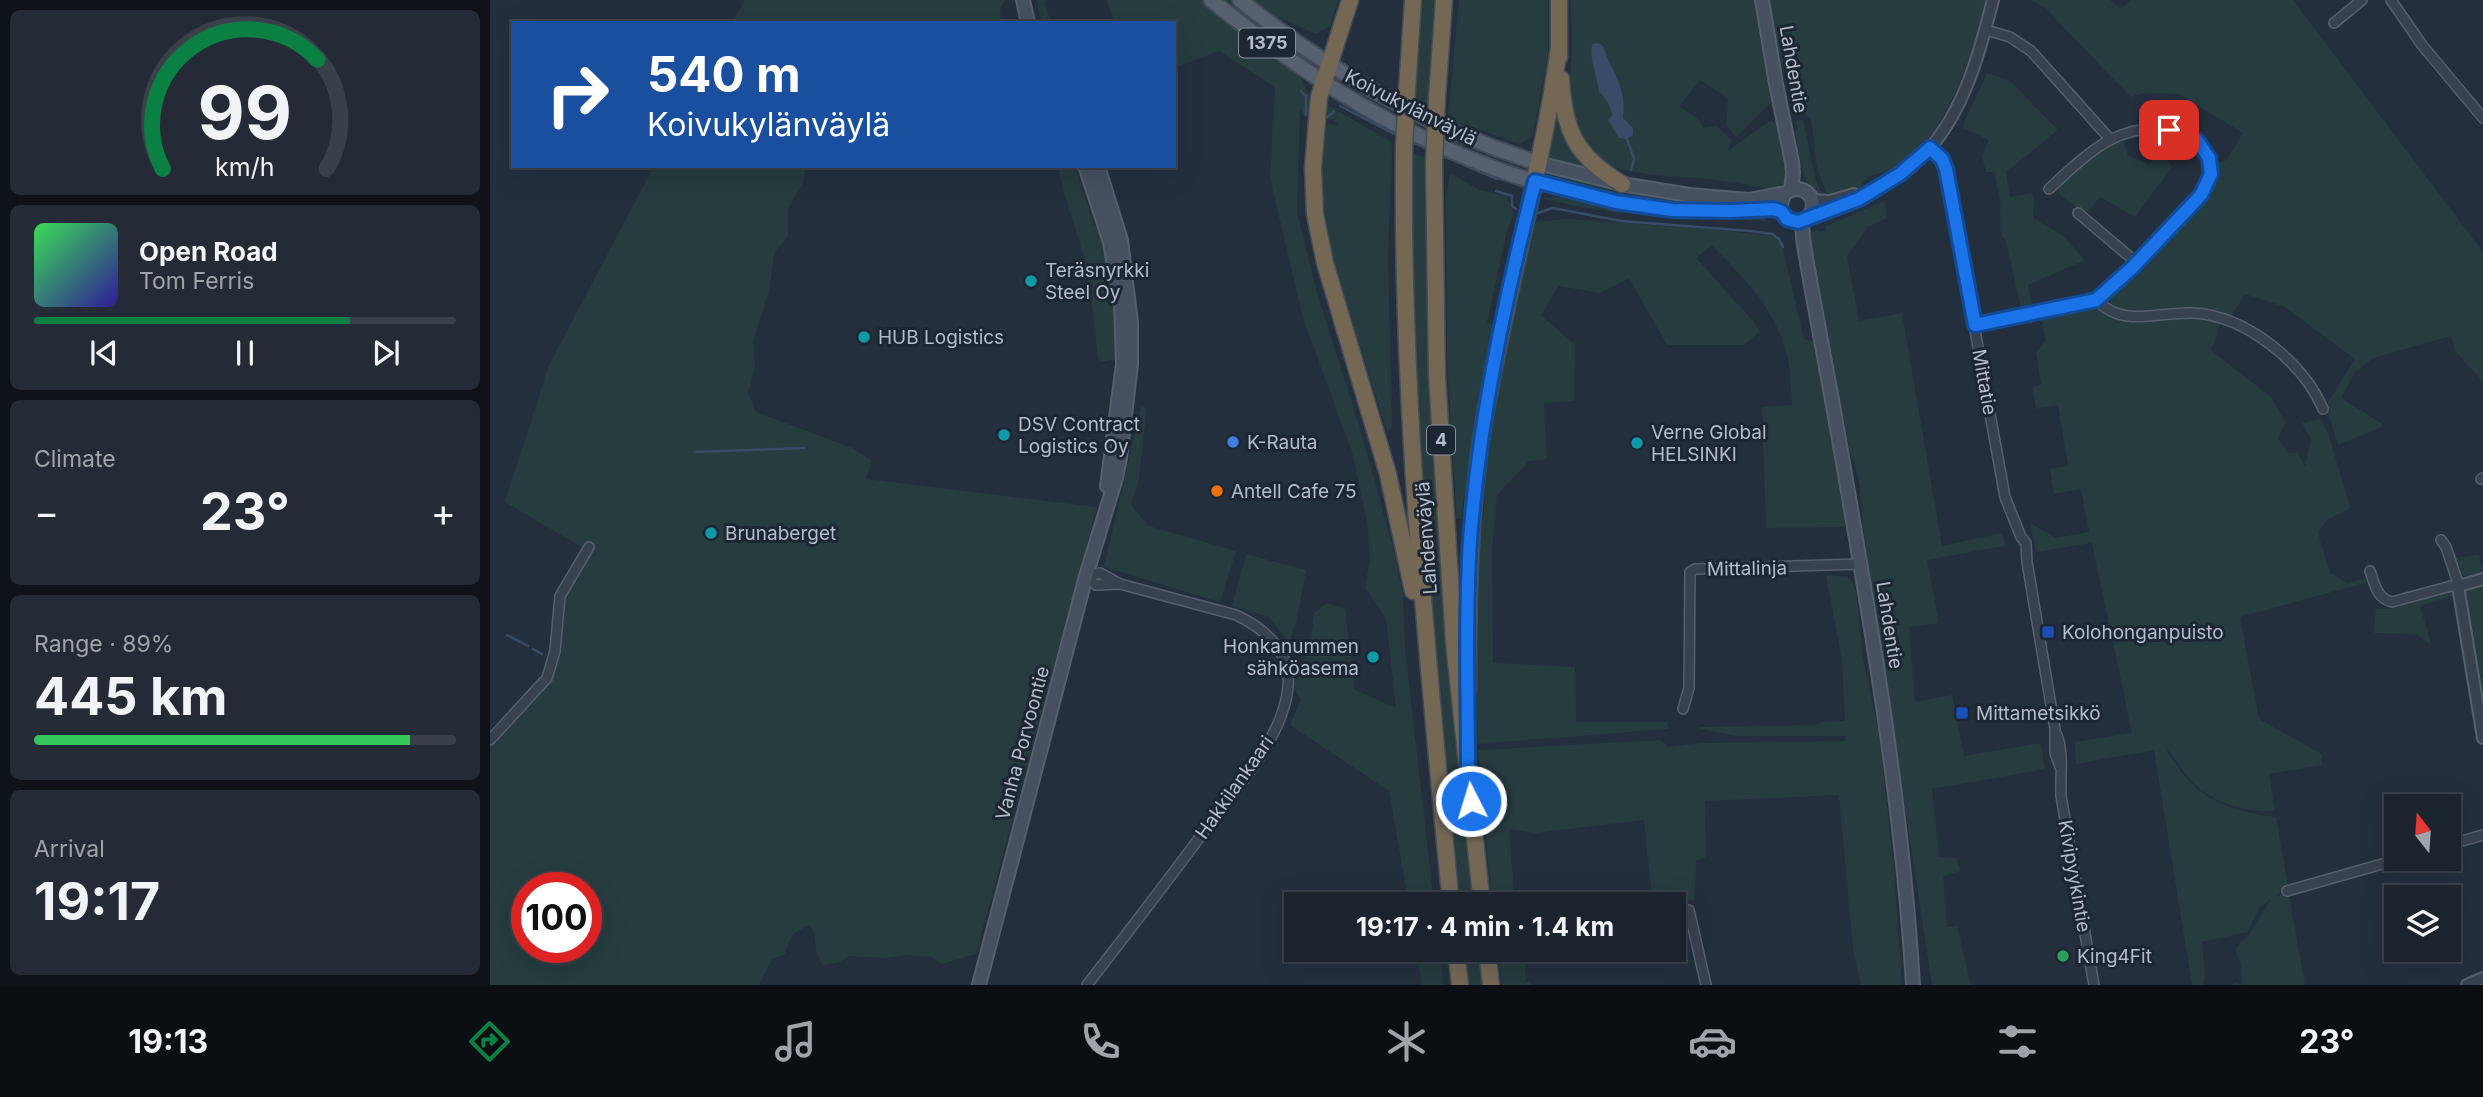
<!DOCTYPE html>
<meta charset="utf-8">
<style>
body{margin:0;font-family:Inter,sans-serif;background:#242b36;color:#f1f3f6;height:100vh;display:flex;flex-direction:column;font-size:26px;white-space:nowrap}
*{box-sizing:border-box;margin:0}
p{font-size:23px;color:#a0a4aa}
.icon{flex:none;width:38px;height:38px;fill:none;stroke:currentColor;stroke-width:2;stroke-linecap:round;stroke-linejoin:round}
.map{position:relative;flex:1;overflow:hidden}
.drawer{display:flex;flex-direction:column;gap:10px;padding:10px;background:#0f1319;width:490px}
.drawer>*{flex:none}
.guide{position:absolute;left:21px;top:21px;width:665px;height:147px;border-radius:0px;box-shadow:0 7px 28px #0002,0 0 0 2px #39404a;background:#1a4fa0;color:#fff;overflow:hidden}
.needle{width:46px;rotate:343deg}
.controls{position:absolute;left:1894px;top:794px;display:grid;gap:14px}
.controls a{display:grid;place-items:center;width:77px;height:77px;border-radius:0px;background:#1b232e;box-shadow:0 7px 28px #0002,0 0 0 2px #39404a;font-size:35px}
.speed{position:absolute;left:21px;top:872px;display:flex;gap:14px;font-size:35px;font-weight:700;text-align:center}
.speed>*{display:grid;place-content:center;width:91px;height:91px;border-radius:50%;background:#1b232e;box-shadow:0 7px 28px #0002,0 0 0 2px #39404a;line-height:1}
.speed .limit{border:10px solid #d22;background:#fff;color:#111}
.pin{position:absolute;display:grid;place-items:center;width:60px;height:60px;color:#fff;margin:-30px;border-radius:14px;box-shadow:0 4px 10px #0006}
.me{position:absolute;width:77px;margin:-38px;rotate:355deg;stroke-linejoin:round;filter:drop-shadow(0 0 5px #0008)}
.turn{display:flex;align-items:center;gap:24px;height:147px;padding:0 21px;font-size:32px}
.turn .icon{width:91px;height:91px;stroke-width:2.5}
.turn b{display:block;font-size:49px;line-height:60px}
.big{font-size:52px;font-weight:700;line-height:1.1}
.drawer .tile{flex:1;display:flex;flex-direction:column;justify-content:center;gap:10px;min-width:0;padding:0 24px;border-radius:10px;background:#242b36}
.drawer .dial{align-items:center;gap:0}
.dial svg{height:182px;overflow:visible;fill:none;stroke:#39404a;stroke-width:7;stroke-linecap:round;text-anchor:middle}
.dial text{fill:#f1f3f6;stroke:none}
.song{display:flex;align-items:center;gap:21px}
.cover{width:84px;height:84px;border-radius:10px;background:linear-gradient(135deg,hsl(130 70% 55%),hsl(250 70% 35%))}
.played{height:7px;border-radius:4px;background:linear-gradient(90deg,#0b8043 75%,#39404a 75%)}
.keys{display:flex;justify-content:space-around;direction:ltr}
.heat{display:flex;justify-content:space-between;align-items:center;font-size:38px;direction:ltr}
.charge{height:10px;border-radius:5px;background:linear-gradient(90deg,#34c759 89%,#39404a 0)}
.trip{position:absolute;left:794px;top:892px;width:402px;height:70px;border-radius:0px;background:#1b232e;box-shadow:0 7px 28px #0002,0 0 0 2px #39404a;font-weight:700;line-height:70px;text-align:center}
.dock{display:flex;height:112px;justify-content:space-around;align-items:center;background:#0b0e12;color:#a0a4aa}
.dock .icon{width:49px;height:49px}
.dock .active{color:#0b8043}
.dock b{font-size:32px;color:#f1f3f6}
main{display:flex;flex:1;min-height:0}
.map>svg:first-child{display:block}
</style>
<main>
<section class="drawer">
<div class="tile dial"><svg viewBox="0 0 100 80">
<path d="M14 69A42 42 0 1 1 86 69"/>
<path d="M14 69A42 42 0 0 1 82 21" stroke="#0b8043"/>
<text x="50" y="56" font-size="32" font-weight="700">99</text>
<text x="50" y="72" font-size="11">km/h</text>
</svg></div>
<div class="tile">
<div class="song"><i class="cover"></i><div><b>Open Road</b><p>Tom Ferris</p></div></div>
<div class="played"></div>
<div class="keys"><svg class="icon" aria-label="previous" viewBox="0 0 24 24"><path d="M18 5L8 12l10 7zM5 5v14"/></svg><svg class="icon" aria-label="pause" viewBox="0 0 24 24"><path d="M8 5v14M16 5v14"/></svg><svg class="icon" aria-label="next" viewBox="0 0 24 24"><path d="M6 5l10 7-10 7zM19 5v14"/></svg></div>
</div>
<div class="tile"><p>Climate</p>
<div class="heat"><a>−</a><b class="big">23°</b><a>+</a></div>
</div>
<div class="tile"><p>Range · 89%</p><b class="big">445 km</b><div class="charge"></div></div>
<div class="tile"><p>Arrival</p><b class="big">19:17</b></div>
</section>
<div class="map">
<svg width="1993" height="985" viewBox="0 0 1993 985">
<rect width="100%" height="100%" fill="#242f3e"/>
<path fill="#263c3f" fill-rule="evenodd" d="M255 0H515L510 8 511 23H242Z
M546 0H556L555 5 562 23H552Z
M616 0H710L780 57 810 77 819 94 821 118 815 117 810 108 807 212 827 293 870 428 905 555 913 596 915 648 944 905H919L899 791 800 725 811 700 803 687 820 648 824 613 837 603 855 609 865 690 906 708 896 618 875 588 880 560 878 527 862 452 813 318 780 178 785 87 729 51 684 68V23H626Z
M729 0H741L831 65 827 72Z
M764 0H848L840 26 826 34 784 15Z
M928 0H944L938 111 923 104Z
M969 0H1058V56L1042 137 1030 144 958 119Z
M1081 0H1264L1281 102 1246 137 1236 124 1238 98 1210 80 1189 106C1201 116 1205 112 1214 128L1226 126 1242 140 1238 151 1277 123 1280 121 1286 123 1299 168 1295 183 1277 193 1275 188C1252 184 1229 180 1206 178 1145 173 1084 177 1079 97 1078 81 1082 64 1082 48 1083 32 1081 16 1081 0Z
M1279 0H1497C1482 54 1457 139 1405 168 1397 172 1387 173 1379 177 1374 179 1373 185 1369 189 1362 194 1346 197 1338 196L1327 169 1321 118 1309 110 1292 66Z
M1540 0H1620L1631 9 1641 0H1803L1993 252V382L1966 352 1961 336 1883 358 1865 372 1851 398 1891 423 1892 427 1848 445 1836 406 1865 359 1795 307 1755 294 1740 318C1724 314 1708 308 1691 309 1665 309 1652 316 1625 310L1620 303 1621 295 1714 198 1726 171 1723 165 1737 160 1753 133 1689 94 1654 93 1641 97 1555 8Z
M1497 73 1520 81 1568 130 1516 172 1520 197 1542 193 1544 200 1543 218 1574 236 1595 260 1538 285 1542 306 1531 309 1516 241 1511 235 1510 199 1504 172H1496L1492 157 1499 140 1472 127Z
M1066 95 1102 172 1053 158Z
M834 103 902 142 898 256 902 427 897 431 861 317 844 274 830 173 832 135 838 124 848 125 843 119 831 120Z
M1313 120 1325 177 1332 196C1311 186 1308 152 1305 131L1308 130 1306 121Z
M954 135 1025 161 1023 165 954 139Z
M1634 139 1637 155 1658 164 1673 154 1682 167 1645 217 1610 197 1596 214 1570 195 1568 188 1572 180 1619 146Z
M921 152 936 159 937 166C935 414 958 659 983 905H966L925 428Z
M164 166H316L313 183 298 209V237L284 253 280 288 263 341 265 367 258 393 266 412 362 448 382 461 376 479 607 507 486 954 452 964 441 957 419 955 395 958 359 956 350 962 333 965C321 951 330 938 320 925 304 931 299 937 295 954L282 959 269 985H0V743L51 683 61 655 63 602 95 549 15 502 59 365ZM37 887H96V947H37Z
M568 166H585L604 226H608C623 269 626 313 626 359L612 362 608 358C604 322 601 285 592 250 584 222 573 195 568 166Z
M1057 172 1142 192 1271 205 1213 207 1139 199 1054 180Z
M960 173 990 190 1016 196 1024 215 1018 226 997 322 1020 334 1045 222 1076 219 1218 229 1290 237 1314 339 1326 342 1356 523 1353 527 1276 528 1272 407 1302 405C1300 388 1301 367 1296 351 1282 304 1254 279 1222 245L1206 258 1264 322 1270 332 1254 345H1177L1139 278 1110 293 1069 286 1051 315 1085 345 1084 401 1054 403 1057 459 1039 461 1007 495 1002 551 1003 663 1085 667 1086 722H1177L1179 729 987 744 983 665 985 572 996 496 974 495 971 519H967L957 359 956 197Z
M1077 197 1161 212 1275 211V221C1201 218 1124 218 1052 198Z
M1395 201 1397 218 1378 227 1357 256 1369 321 1412 313 1452 546 1512 533 1515 546 1437 560 1449 623 1419 627 1425 702 1462 695 1474 756 1551 743 1555 769 1442 789 1449 857 1466 858 1471 871 1453 876 1457 927 1467 926 1481 985H1442L1373 527C1371 503 1371 476 1360 453L1334 313 1314 236 1327 230 1329 232 1335 230 1336 226Z
M1601 307 1621 317 1654 323 1704 317 1731 323 1721 350 1782 398 1796 423 1788 438 1798 453 1808 452 1815 467 1821 439 1812 423 1830 419 1838 432 1860 508 1836 521 1828 533 1840 573 1857 583 1876 578 1879 582 1750 617 1769 719 1832 754V765L1779 774 1785 811C1757 813 1723 803 1702 782 1692 772 1685 756 1675 747 1678 755 1685 762 1690 770 1715 803 1746 812 1786 817L1798 886 1785 896 1799 895 1815 985H1739L1746 983 1752 985 1751 965 1745 949 1760 933 1781 899 1770 907 1757 932 1712 942 1715 976 1712 985H1702L1664 750 1586 764 1585 742 1642 733 1602 543 1546 552 1540 523 1566 538 1599 532 1591 489 1564 494 1560 469 1578 466 1568 405 1546 409 1542 387 1551 385 1546 352 1556 341 1551 316Z
M651 407 656 408V415L649 478 641 505 659 526 746 551 730 602 614 567Z
M756 554 816 570 807 619 799 643 779 617 742 606Z
M1989 555 1993 573 1979 577 1968 573 1963 558Z
M1336 575 1358 577 1363 583 1366 592 1373 658 1389 734 1404 871 1412 985H1371L1363 948 1349 795 1215 801 1216 857 1206 861 1204 900 1173 901 1161 888 1154 820 1045 833 1019 829 1025 905H1002L988 750 1171 740 1179 747 1212 743 1356 741 1355 736H1247L1211 729 1210 727 1329 725 1330 722 1355 721 1352 660Z
M1993 583V714L1982 640C1983 628 1972 594 1977 589 1979 586 1989 585 1993 583Z
M1962 591V596L1930 606 1942 646 1926 634 1884 633 1885 609H1901Z
M926 950H949L953 985H932Z
M971 950H988L992 985H975Z
M1008 950H1036L1034 953 1036 982H1040L1041 985H1012Z"/>
<path fill="#394c67" d="M1108 43 1113 46C1122 73 1137 87 1133 118L1143 128V135L1137 139 1129 138 1118 120 1122 115C1121 106 1116 98 1109 92 1107 75 1099 60 1102 44Z"/>
<g fill="none" stroke-linecap="round" stroke-linejoin="round">
<path stroke="#394c67" stroke-width="2.5" d="M811 91 816 96V115
M850 106 908 136
M834 119 844 112
M1137 139 1144 159 1141 170
M920 141 940 150
M949 154 1007 179
M1006 191 1022 196V206L1026 209
M1045 214 1063 208 1131 221 1260 231 1282 234 1289 239 1293 247
M204 452 314 448
M17 635 38 646
M43 649 52 654"/>
<g stroke="#565f6c" stroke-width="12">
<path id="minor" d="M1901 0 1932 45 1993 118
M1844 23 1872 0
M1496 30 1520 37 1541 51 1620 139
M1440 148 1450 157 1456 169 1515 497 1531 537 1536 543 1537 562 1565 729V753L1570 767
M1588 213 1647 263
M1606 300C1634 329 1669 311 1704 313 1756 316 1813 362 1833 409
M1485 325 1606 300 1619 291C1643 267 1712 205 1720 175 1723 163 1717 149 1708 141 1687 122 1646 127 1622 139 1601 149 1576 173 1559 189
M1991 479 1993 478
M1880 571C1885 584 1886 598 1902 602L1961 586H1969L1956 547 1951 540
M1193 709 1199 688 1200 572 1205 569 1370 564
M1567 735C1574 755 1570 775 1571 796L1604 985
M0 740 57 678 65 651 70 596 99 547
M1958 845 1993 835
M1797 891 1910 859
M1199 910 1216 985
M597 985C636 935 675 884 713 833 744 792 793 739 798 687 802 652 774 628 746 615L630 584 610 573 596 576 606 585 630 584"/>
</g>
<g stroke="#565f6c" stroke-width="14">
<path id="tertiary" d="M1323 200 1340 201 1364 194
M1319 217C1335 211 1354 207 1370 198 1394 185 1421 169 1440 148 1475 108 1490 51 1503 0
M1993 579 1969 586V592L1993 738
M1977 985 1993 978"/>
</g>
<g stroke="#565f6c" stroke-width="16">
<path id="secondary" d="M533 0 538 23
M1272 0 1286 84 1302 162 1303 173 1301 190
M1048 163 1132 184 1199 195 1259 200 1296 193
M595 166 620 242 631 304 633 364 617 486
M1045 182 1126 202 1182 210 1241 211 1277 208 1292 212
M1291 205a16 16 0 1 1 32 0a16 16 0 1 1-32 0Z
M1313 220C1311 234 1314 243 1316 257 1326 316 1338 375 1348 434 1380 617 1412 800 1423 985
M489 985 596 576 626 478 630 458 641 364V323L631 240 608 166"/>
</g>
<g stroke="#414a57" stroke-width="18">
<path id="primary" d="M721 0C821 80 921 144 1045 182
M750 0C840 72 938 128 1048 163"/>
</g>
<g stroke="#434c59" stroke-width="19">
<path id="motorway" d="M860 0 829 97 823 168 825 214 835 263 898 474 923 591
M1069 0V57
M1071 79C1074 132 1086 156 1132 184
M917 90 923 0
M947 98 954 0
M914 148C911 401 937 653 961 905
M944 163 947 376 964 642 992 905
M978 692C978 603 979 515 993 427 1014 300 1051 176 1069 48
M966 950 970 985
M997 950 1001 985"/>
</g>
<use href="#minor" stroke="#38414e" stroke-width="9"/>
<use href="#tertiary" stroke="#38414e" stroke-width="10"/>
<use href="#secondary" stroke="#465061" stroke-width="12"/>
<use href="#primary" stroke="#56606e" stroke-width="14"/>
<use href="#motorway" stroke="#746855" stroke-width="16"/>
<g stroke="#434c59" stroke-width="19" stroke-linecap="butt">
<path id="motorway-bridge" d="M914 148 917 90
M944 163 947 98"/>
</g>
<use href="#motorway-bridge" stroke="#746855" stroke-width="16"/>
</g>
<g fill="none" stroke-linecap="round" stroke-linejoin="round">
<g stroke="#114b97" stroke-width="18">
<path id="route" d="M981 801 978 775C978 697 975 619 980 541 989 420 1015 299 1045 181L1126 202 1182 210 1241 211 1284 209 1292 212 1297 219 1308 222 1369 199 1410 174 1440 148 1452 159 1456 169 1485 325 1606 300 1642 268 1711 195 1721 174 1719 158 1706 139 1679 130"/>
</g>
<use href="#route" stroke="#1a73e8" stroke-width="12"/>
</g>
<g fill="#0f9aa8" stroke="#1d2633" stroke-width="2.5">
<circle cx="541" cy="281" r="7"/>
<circle cx="374" cy="337" r="7"/>
<circle cx="514" cy="435" r="7"/>
<circle cx="1147" cy="443" r="7"/>
<circle cx="221" cy="533" r="7"/>
<circle cx="883" cy="657" r="7"/>
</g>
<circle fill="#3f7fe0" stroke="#1d2633" stroke-width="2.5" cx="743" cy="442" r="7"/>
<circle fill="#e8710a" stroke="#1d2633" stroke-width="2.5" cx="727" cy="491" r="7"/>
<g fill="#1a4fb4" stroke="#1d2633" stroke-width="2.5">
<rect x="1551" y="625" width="14" height="14" rx="3.5"/>
<rect x="1465" y="706" width="14" height="14" rx="3.5"/>
</g>
<circle fill="#2e9e5b" stroke="#1d2633" stroke-width="2.5" cx="1573" cy="956" r="7"/>
<g text-anchor="middle" stroke-width="6" stroke-linejoin="round" paint-order="stroke">
<g fill="#1d2633" stroke="#878f9c" stroke-width="2">
<rect x="749" y="28.5" width="56" height="29" rx="5"/>
<rect x="937" y="425.5" width="28" height="29" rx="5"/>
</g>
<g font-size="18" font-weight="bold" fill="#b4bcc9">
<text x="777" y="49">1375</text>
<text x="951" y="446">4</text>
</g>
<g font-size="19" fill="#b4bcc9" stroke="#1d2633">
<text transform="translate(1304 69) rotate(80)" y="7">Lahdentie</text>
<text transform="translate(921 107) rotate(27)" y="7">Koivukylänväylä</text>
<text transform="translate(1495 382) rotate(80)" y="7">Mittatie</text>
<text transform="translate(936 538) rotate(-94)" y="7">Lahdenväylä</text>
<text transform="translate(1257 568) rotate(-1)" y="7">Mittalinja</text>
<text transform="translate(1400 625) rotate(81)" y="7">Lahdentie</text>
<text transform="translate(532 743) rotate(-75)" y="7">Vanha Porvoontie</text>
<text transform="translate(744 787) rotate(-55)" y="7">Hakkilankaari</text>
<text transform="translate(1585 876) rotate(80)" y="7">Kivipyykintie</text>
</g>
<g font-size="19" fill="#b4bcc9" stroke="#1d2633" text-anchor="start">
<text x="555" y="277">Teräsnyrkki<tspan x="555" dy="22">Steel Oy</tspan></text>
<text x="388" y="344">HUB Logistics</text>
<text x="528" y="431">DSV Contract<tspan x="528" dy="22">Logistics Oy</tspan></text>
<text x="1161" y="439">Verne Global<tspan x="1161" dy="22">HELSINKI</tspan></text>
<text x="757" y="449">K-Rauta</text>
<text x="741" y="498">Antell Cafe 75</text>
<text x="235" y="540">Brunaberget</text>
<text x="1572" y="639">Kolohonganpuisto</text>
<text x="869" y="653" text-anchor="end">Honkanummen<tspan x="869" dy="22">sähköasema</tspan></text>
<text x="1486" y="720">Mittametsikkö</text>
<text x="1587" y="963">King4Fit</text>
</g>
</g>
</svg>
<div class="controls">
<a><svg class="needle" viewBox="-14 -14 28 28"><path d="M0-13l5 13h-10z" fill="#e53935"/><path d="M0 13l5-13h-10z" fill="#a0a4aa"/></svg></a>
<a><svg class="icon" aria-label="layers" viewBox="0 0 24 24"><path d="M12 4l9 5-9 5-9-5zM3 14l9 5 9-5"/></svg></a>
</div>
<div class="speed"><div class="limit">100</div></div>
<div class="pin" style="left:1679px;top:130px;background:#d93025"><svg class="icon" aria-label="arrive" viewBox="0 0 24 24"><path d="M6 21V4h12l-3 4 3 4H6"/></svg></div>
<svg class="me" style="left:981px;top:801px" viewBox="-20 -20 40 40"><circle r="17" fill="#1a73e8" stroke="#fff" stroke-width="3"/><path d="M0-11L8 9 0 5-8 9z" fill="#fff"/></svg>
<div class="trip">19:17 · 4 min · 1.4 km</div>
<div class="guide">
<div class="turn"><svg class="icon" aria-label="right" viewBox="0 0 24 24"><path d="M7 20v-9h11M14 6l5 5-5 5"/></svg><div><b>540 m</b>Koivukylänväylä</div></div>
</div>
</div>
</main>
<nav class="dock">
<b>19:13</b>
<svg class="icon active" aria-label="directions" viewBox="0 0 24 24"><path d="M12 3l9 9-9 9-9-9zM9 14v-3h6M13 9l2 2-2 2"/></svg>
<svg class="icon" aria-label="music" viewBox="0 0 24 24"><path d="M9 18V5l10-2v13"/><circle cx="6" cy="18" r="3"/><circle cx="16" cy="16" r="3"/></svg>
<svg class="icon" aria-label="phone" viewBox="0 0 24 24"><path d="M5 4h4l2 5-3 2q2 4 5 5l2-3 5 2v4C11 20 4 13 5 4z"/></svg>
<svg class="icon" aria-label="climate" viewBox="0 0 24 24"><path d="M12 3v18M4 7l16 10M4 17L20 7"/></svg>
<svg class="icon" aria-label="car" viewBox="0 0 24 24"><path d="M5 17H2v-5l4-1 3-4h7l3 4 3 1v5h-3M9 17h6M6 11h13"/><circle cx="7" cy="17" r="2"/><circle cx="17" cy="17" r="2"/></svg>
<svg class="icon" aria-label="filters" viewBox="0 0 24 24"><path d="M4 7h16M4 17h16"/><circle cx="9" cy="7" r="2"/><circle cx="15" cy="17" r="2"/></svg>
<b>23°</b>
</nav>
